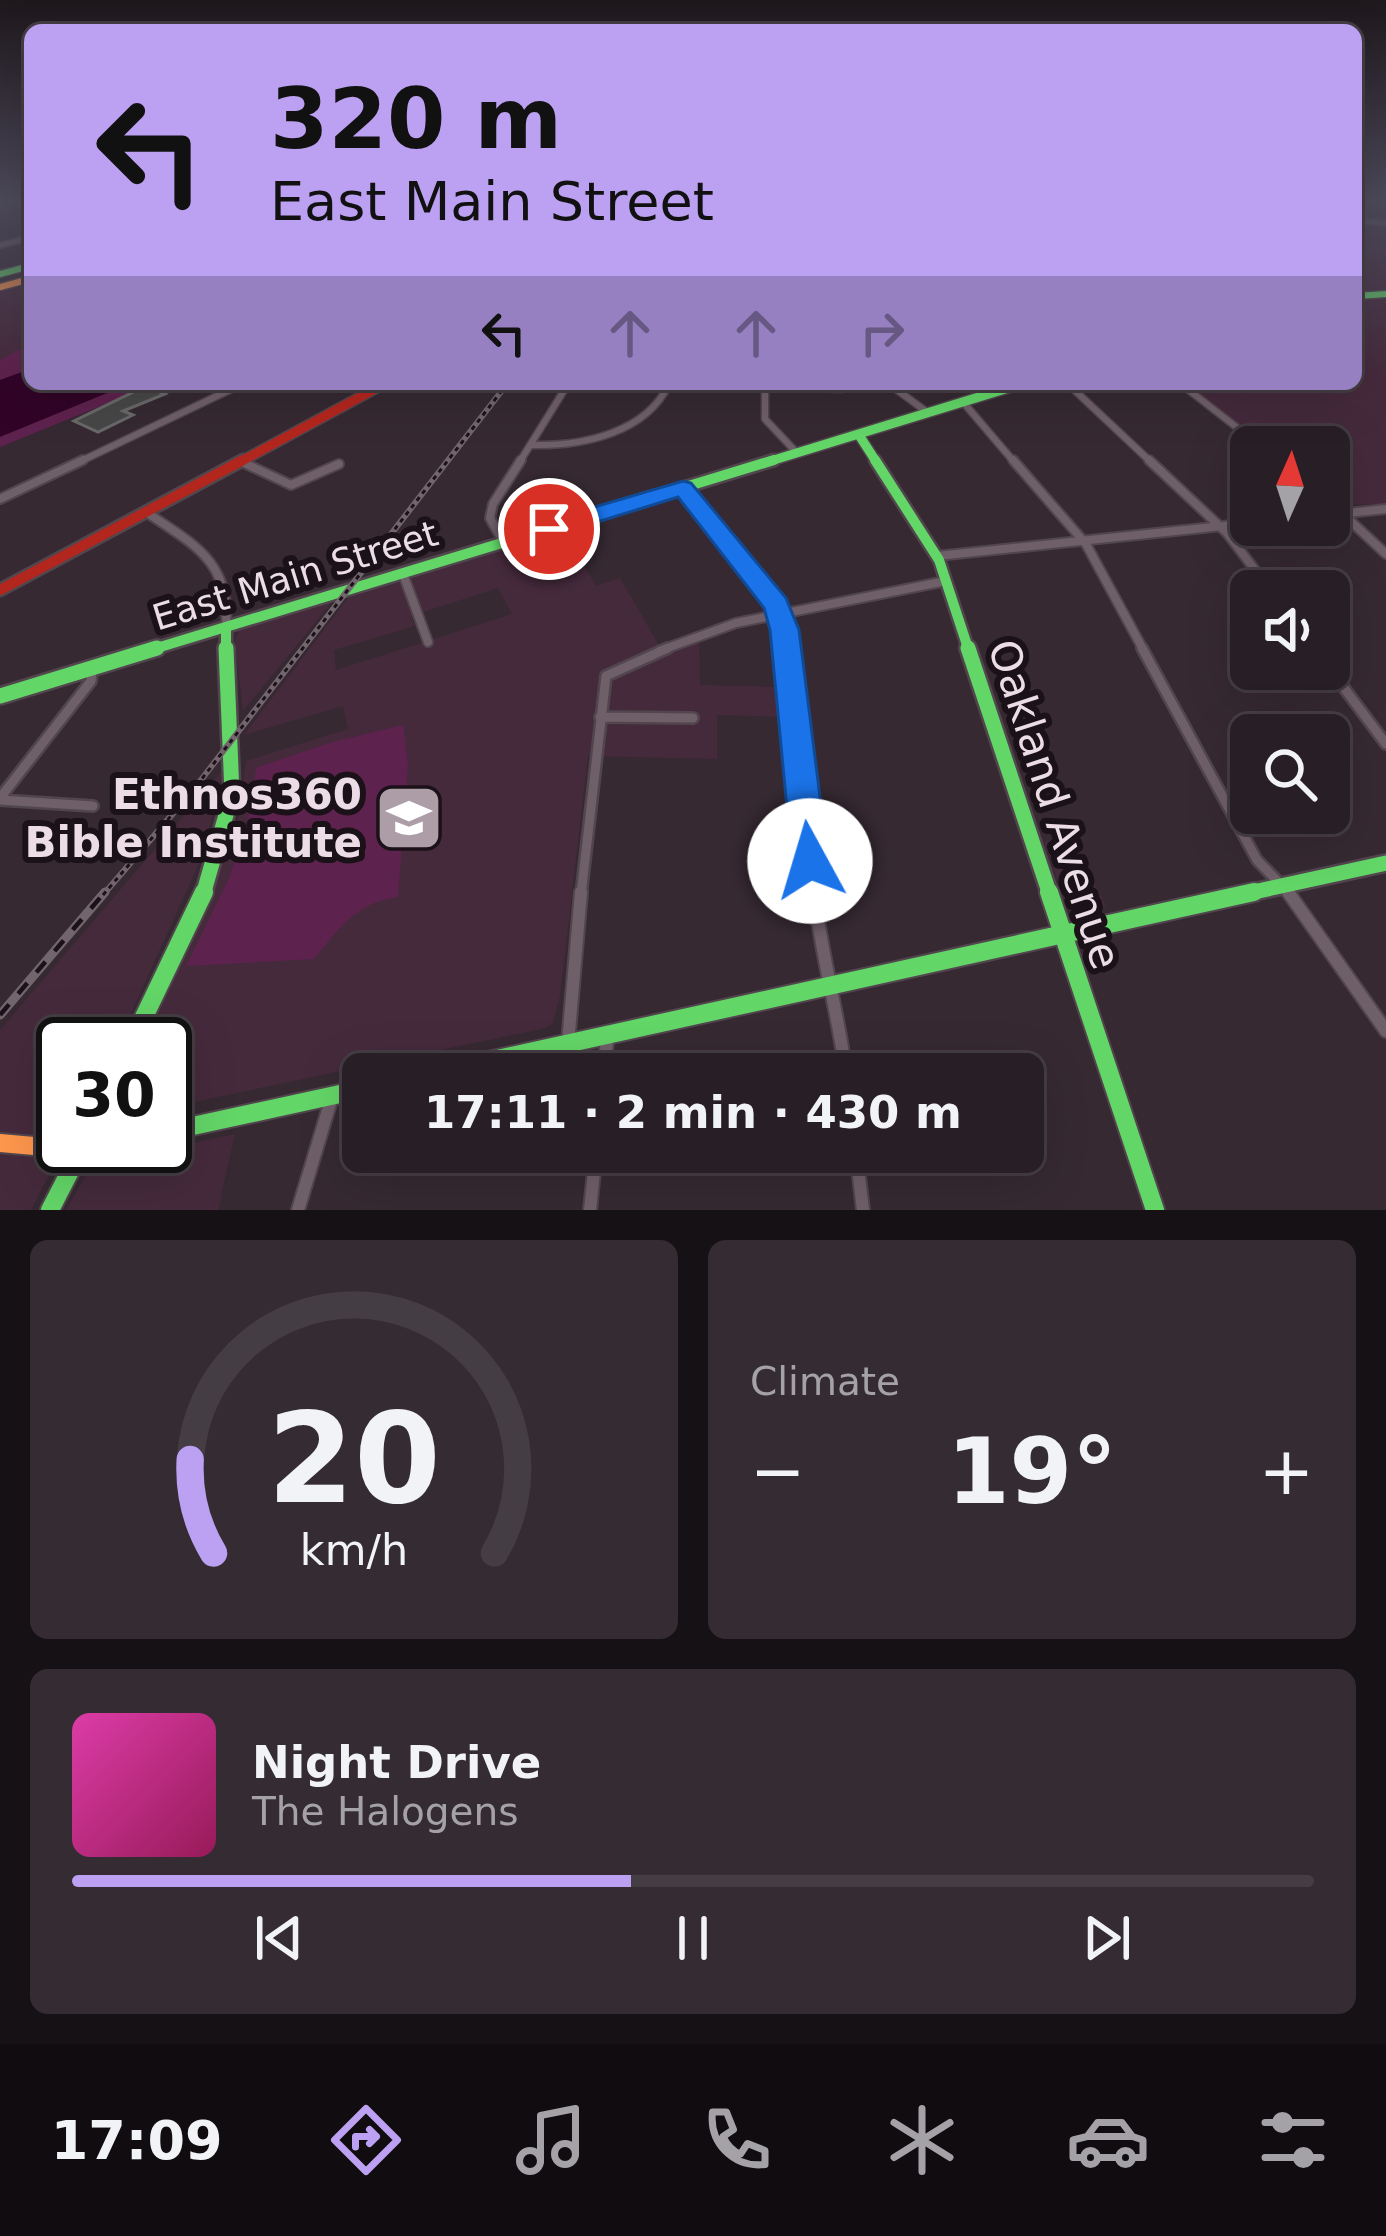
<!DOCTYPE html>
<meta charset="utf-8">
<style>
body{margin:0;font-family:"DejaVu Sans",sans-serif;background:#342c32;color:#f1f3f6;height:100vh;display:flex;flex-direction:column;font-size:45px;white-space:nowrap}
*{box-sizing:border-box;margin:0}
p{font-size:39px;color:#a5a2a7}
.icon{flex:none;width:66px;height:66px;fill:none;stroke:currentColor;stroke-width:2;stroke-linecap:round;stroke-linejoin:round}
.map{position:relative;height:1210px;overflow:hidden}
.sheet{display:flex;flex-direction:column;gap:30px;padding:30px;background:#161115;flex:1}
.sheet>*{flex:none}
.guide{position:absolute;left:24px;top:24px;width:1338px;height:366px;border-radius:18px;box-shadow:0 12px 48px #0002,0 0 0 3px #443d43;background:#bca0f2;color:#111;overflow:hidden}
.needle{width:78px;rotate:3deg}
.fabs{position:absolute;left:1230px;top:426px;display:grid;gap:24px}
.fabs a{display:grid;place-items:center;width:120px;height:120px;border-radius:18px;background:#281f26;box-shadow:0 12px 48px #0002,0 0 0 3px #443d43;font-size:60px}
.speed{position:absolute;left:36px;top:1017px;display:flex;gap:24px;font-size:60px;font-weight:700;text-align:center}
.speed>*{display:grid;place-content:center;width:156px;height:156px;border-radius:50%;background:#281f26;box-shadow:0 12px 48px #0002,0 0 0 3px #443d43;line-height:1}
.speed .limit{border:6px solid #111;border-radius:18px;background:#fff;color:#111}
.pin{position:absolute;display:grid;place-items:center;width:102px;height:102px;color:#fff;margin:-51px;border:6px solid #fff;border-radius:50%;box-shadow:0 3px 12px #0007}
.me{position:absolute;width:132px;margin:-66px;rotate:354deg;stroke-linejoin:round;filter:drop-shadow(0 0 9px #0008)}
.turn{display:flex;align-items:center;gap:42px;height:252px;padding:0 48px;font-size:54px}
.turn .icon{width:156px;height:156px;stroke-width:2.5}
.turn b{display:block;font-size:84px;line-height:102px}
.lanes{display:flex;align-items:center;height:114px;padding:0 48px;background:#0003;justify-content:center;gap:60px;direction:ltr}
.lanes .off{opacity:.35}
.big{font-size:90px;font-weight:700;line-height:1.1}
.sheet .card{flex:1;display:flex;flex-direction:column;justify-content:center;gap:18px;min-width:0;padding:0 42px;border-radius:18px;background:#342c32}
.sheet .dial{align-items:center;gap:0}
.dial svg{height:312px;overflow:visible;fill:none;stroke:#443d43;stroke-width:7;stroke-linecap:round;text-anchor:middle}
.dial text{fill:#f1f3f6;stroke:none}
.song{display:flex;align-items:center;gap:36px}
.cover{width:144px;height:144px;border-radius:18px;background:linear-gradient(135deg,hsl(320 70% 55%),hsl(330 70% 35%))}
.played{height:12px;border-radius:6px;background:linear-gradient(90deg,#bca0f2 45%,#443d43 45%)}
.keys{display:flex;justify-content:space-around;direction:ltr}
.heat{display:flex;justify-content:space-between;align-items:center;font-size:66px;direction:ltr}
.sheet .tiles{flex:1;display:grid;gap:30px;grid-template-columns:1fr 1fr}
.card:last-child{grid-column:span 2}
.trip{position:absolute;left:342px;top:1053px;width:702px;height:120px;border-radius:18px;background:#281f26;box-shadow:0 12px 48px #0002,0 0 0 3px #443d43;font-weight:700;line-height:120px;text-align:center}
.tabs{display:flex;height:192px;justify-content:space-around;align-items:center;background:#100c0f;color:#a5a2a7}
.tabs .icon{width:84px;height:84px}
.tabs .selected{color:#bca0f2}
.tabs b{font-size:54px;color:#f1f3f6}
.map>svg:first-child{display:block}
</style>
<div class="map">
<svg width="1386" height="1210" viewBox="0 0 1386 1210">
<rect width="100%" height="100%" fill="#362932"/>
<path fill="#452a3c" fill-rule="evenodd" d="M1356 222 1386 224V290L1356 292Z
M30 280V345L0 360V288Z
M1386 297V504L1342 505 1329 496V447H1266L1186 384H1356V299Z
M565 531 596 586 620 578 664 654 699 641 700 685 783 687 786 717 717 715V759L588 756 560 996 553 1023 546 1028 165 1108V1044H144L236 831 246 761 348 729 343 706 244 735 348 598ZM498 588 512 614 336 670 334 650 415 626 411 616Z
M332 602 243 711 235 640 239 631Z
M223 770 203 855 117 1044H63L64 1146 31 1210H0V1030Z
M1070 838 1106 906 1076 911 1064 899 1044 841Z
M235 1134 218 1210H66L86 1175 103 1162Z"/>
<path fill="#5e224e" d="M28 345 30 384H155L0 447V360Z
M403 725 408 764 398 897C357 902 339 928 314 959L186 966 230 876 249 814 256 768 329 743Z"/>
<path fill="#310427" d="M30 369V384H129L0 437V380Z"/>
<path fill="#484748" stroke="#6a696a" stroke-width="3" d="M146 386 165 394 123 411 133 415 98 432 74 421Z"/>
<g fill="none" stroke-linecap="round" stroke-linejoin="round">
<g stroke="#52464e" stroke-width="8">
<path id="street-far4" d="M21 203 30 213
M1356 221 1386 223
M0 245 30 238"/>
</g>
<g stroke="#52464e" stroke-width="9">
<path id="street-far3" d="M889 384 927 412
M1068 384 1152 463
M1181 384 1262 447
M765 385V419L797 453
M765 386 842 389 859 384
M963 402 1015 463
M533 445C583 446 646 433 669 384
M77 463 242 384
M519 463 568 384"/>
</g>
<g stroke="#52464e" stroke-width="12">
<path id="street-far2" d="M1013 460 1086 544 1144 651
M1149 460 1227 533 1271 591
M242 462 291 485 339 464
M683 488 782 616 786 651
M0 499 83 460
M1329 501 1386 554
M146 512C193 544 231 561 226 627
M1329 515 1386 509
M504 543 490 518 493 504 521 460
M937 556 1251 523
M403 574 428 642
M659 651 736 623 946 581"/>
</g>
<g stroke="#52464e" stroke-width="14">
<path id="street-far1" d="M786 648 814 895
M1142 648 1257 860 1291 895
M1329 668 1386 744
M600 717 693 718
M0 798 91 681 92 669
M0 800 93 806
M581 895 606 676 668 648"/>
</g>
<g stroke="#52464e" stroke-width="16">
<path id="street" d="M814 892C821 954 838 1012 846 1074
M1288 892 1386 1031
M568 1043 581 892
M604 1074 607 1040
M856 1152 863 1210
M298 1210 332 1097
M590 1210 596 1152"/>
</g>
<g stroke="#52464e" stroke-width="9">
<path id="fast-far4" d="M0 274 30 266
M1356 296 1386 294"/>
</g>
<g stroke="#52464e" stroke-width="12">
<path id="fast-far3" d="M859 435 877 463
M764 463 1021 384"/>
</g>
<g stroke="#52464e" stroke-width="15">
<path id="fast-far2" d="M875 460 939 560 969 651
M147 651 774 460
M226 651V627"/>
</g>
<g stroke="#52464e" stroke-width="20">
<path id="fast-far1" d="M968 648 1050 895
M0 696 157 648
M203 895 232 794 226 648
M1240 895 1386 863"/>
</g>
<g stroke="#52464e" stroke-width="22">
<path id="fast" d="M1049 892 1155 1210
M131 1044 204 892
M430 1074 1254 892
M165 1132 363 1089
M50 1210 83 1146"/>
</g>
<g stroke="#52464e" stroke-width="9">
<path id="slow-far1" d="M0 287 30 279"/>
</g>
<g stroke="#52464e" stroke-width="22">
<path id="slow" d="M0 1143 68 1149 91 1146"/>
</g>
<g stroke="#52464e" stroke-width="12">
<path id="jam-far1" d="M238 463 384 384"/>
</g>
<g stroke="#52464e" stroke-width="15">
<path id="jam" d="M0 590 243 460"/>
</g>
<use href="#street-far4" stroke="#6f5f69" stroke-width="4.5"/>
<use href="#street-far3" stroke="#6f5f69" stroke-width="6"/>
<use href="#street-far2" stroke="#6f5f69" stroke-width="8"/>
<use href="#street-far1" stroke="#6f5f69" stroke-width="9"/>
<use href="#street" stroke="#6f5f69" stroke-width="12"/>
<use href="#fast-far4" stroke="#63d668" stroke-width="6"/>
<use href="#fast-far3" stroke="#63d668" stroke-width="9"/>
<use href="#fast-far2" stroke="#63d668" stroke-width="10"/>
<use href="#fast-far1" stroke="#63d668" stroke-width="15"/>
<use href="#fast" stroke="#63d668" stroke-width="18"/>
<use href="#slow-far1" stroke="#ff974d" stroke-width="6"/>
<use href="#slow" stroke="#ff974d" stroke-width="18"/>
<use href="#jam-far1" stroke="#b3261e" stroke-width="9"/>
<use href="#jam" stroke="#b3261e" stroke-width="10"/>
<g stroke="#72656e" stroke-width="6">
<path id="rail-far1" d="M103 895 194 789 507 384"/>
</g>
<g stroke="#72656e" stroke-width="9">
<path id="rail" d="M0 1015 105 892"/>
</g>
<use href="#rail-far1" stroke="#1b1118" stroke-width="3" stroke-dasharray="4.5" stroke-linecap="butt"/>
<use href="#rail" stroke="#1b1118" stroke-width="4.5" stroke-dasharray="14" stroke-linecap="butt"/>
</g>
<linearGradient id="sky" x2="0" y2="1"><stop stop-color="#1e171c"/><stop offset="0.54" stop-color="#4c495a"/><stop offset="1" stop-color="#4c495a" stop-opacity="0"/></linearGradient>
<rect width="1386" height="373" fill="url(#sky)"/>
<path fill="#1a73e8" stroke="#114b97" stroke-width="3" d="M683 481 691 483 786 598 799 630 828 861 823 873 810 878 797 873 792 861 770 630 764 608 678 497 549 537 537 529 540 523Z"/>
<defs>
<g id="university-square" transform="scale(3.45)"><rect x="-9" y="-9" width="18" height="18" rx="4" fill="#ac9da7" stroke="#1b1118"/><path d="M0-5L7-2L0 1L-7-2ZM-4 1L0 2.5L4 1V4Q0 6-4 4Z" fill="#fff"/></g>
</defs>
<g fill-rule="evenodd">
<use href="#university-square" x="409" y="818"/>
</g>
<g text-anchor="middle" stroke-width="12" stroke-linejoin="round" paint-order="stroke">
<g font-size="36" fill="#ebdce6" stroke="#1b1118">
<text transform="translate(295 575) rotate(-17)" y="13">East Main Street</text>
</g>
<g font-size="42" font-weight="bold" fill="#ebdce6" stroke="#1b1118" text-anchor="end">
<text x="362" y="809">Ethnos360<tspan x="362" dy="48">Bible Institute</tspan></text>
</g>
<g font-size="42" fill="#ebdce6" stroke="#1b1118">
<text transform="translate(1055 804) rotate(72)" y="15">Oakland Avenue</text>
</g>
</g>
</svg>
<div class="fabs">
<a><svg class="needle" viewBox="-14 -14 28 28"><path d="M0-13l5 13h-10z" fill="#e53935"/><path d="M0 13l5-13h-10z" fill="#a5a2a7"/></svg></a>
<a><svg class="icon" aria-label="sound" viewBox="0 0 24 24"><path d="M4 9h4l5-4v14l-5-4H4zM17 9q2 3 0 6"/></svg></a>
<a><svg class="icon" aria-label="search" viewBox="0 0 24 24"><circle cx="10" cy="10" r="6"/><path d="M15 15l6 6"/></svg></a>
</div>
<div class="speed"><div class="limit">30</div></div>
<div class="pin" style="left:549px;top:529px;background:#d93025"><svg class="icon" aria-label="arrive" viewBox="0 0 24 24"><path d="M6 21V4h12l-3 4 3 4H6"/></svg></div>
<svg class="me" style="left:810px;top:861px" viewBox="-20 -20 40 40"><circle r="19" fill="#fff"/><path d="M0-13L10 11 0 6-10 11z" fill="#1a73e8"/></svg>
<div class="trip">17:11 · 2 min · 430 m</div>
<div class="guide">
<div class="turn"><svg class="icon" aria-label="left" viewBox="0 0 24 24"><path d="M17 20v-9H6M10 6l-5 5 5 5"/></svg><div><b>320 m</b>East Main Street</div></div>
<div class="lanes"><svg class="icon" aria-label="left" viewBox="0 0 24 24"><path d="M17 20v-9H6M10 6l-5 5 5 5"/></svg><svg class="icon off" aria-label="ahead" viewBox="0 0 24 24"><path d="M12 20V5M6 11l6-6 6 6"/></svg><svg class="icon off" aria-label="ahead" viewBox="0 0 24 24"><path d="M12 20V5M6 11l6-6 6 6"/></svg><svg class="icon off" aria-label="right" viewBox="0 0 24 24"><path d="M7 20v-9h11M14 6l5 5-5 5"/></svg></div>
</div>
</div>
<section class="sheet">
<div class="tiles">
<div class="card dial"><svg viewBox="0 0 100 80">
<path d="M14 69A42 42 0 1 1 86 69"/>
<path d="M14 69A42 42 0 0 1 8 45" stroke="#bca0f2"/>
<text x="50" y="56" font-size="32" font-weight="700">20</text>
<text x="50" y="72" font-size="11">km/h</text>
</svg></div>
<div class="card"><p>Climate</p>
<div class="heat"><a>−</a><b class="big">19°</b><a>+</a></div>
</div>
<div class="card">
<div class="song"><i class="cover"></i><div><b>Night Drive</b><p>The Halogens</p></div></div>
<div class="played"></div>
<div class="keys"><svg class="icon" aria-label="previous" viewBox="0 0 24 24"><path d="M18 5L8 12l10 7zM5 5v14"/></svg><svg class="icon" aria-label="pause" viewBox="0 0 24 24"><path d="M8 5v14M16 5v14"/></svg><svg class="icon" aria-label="next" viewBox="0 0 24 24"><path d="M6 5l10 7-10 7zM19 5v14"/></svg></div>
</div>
</div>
</section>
<nav class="tabs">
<b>17:09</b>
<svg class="icon selected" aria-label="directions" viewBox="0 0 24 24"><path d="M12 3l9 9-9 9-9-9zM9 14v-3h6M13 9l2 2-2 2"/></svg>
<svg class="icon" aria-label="music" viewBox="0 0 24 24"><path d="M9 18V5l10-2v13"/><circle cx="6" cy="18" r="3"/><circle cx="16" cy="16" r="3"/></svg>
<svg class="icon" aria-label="phone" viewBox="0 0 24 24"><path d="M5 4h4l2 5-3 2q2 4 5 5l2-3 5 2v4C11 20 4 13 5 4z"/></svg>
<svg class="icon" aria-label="climate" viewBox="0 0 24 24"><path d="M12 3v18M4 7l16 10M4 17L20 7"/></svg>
<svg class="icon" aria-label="car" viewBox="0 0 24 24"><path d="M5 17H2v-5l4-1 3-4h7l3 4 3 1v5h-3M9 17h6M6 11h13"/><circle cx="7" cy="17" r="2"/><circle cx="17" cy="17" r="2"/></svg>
<svg class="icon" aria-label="filters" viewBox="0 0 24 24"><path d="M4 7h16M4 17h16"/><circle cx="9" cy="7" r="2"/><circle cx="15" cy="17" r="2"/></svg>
</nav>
